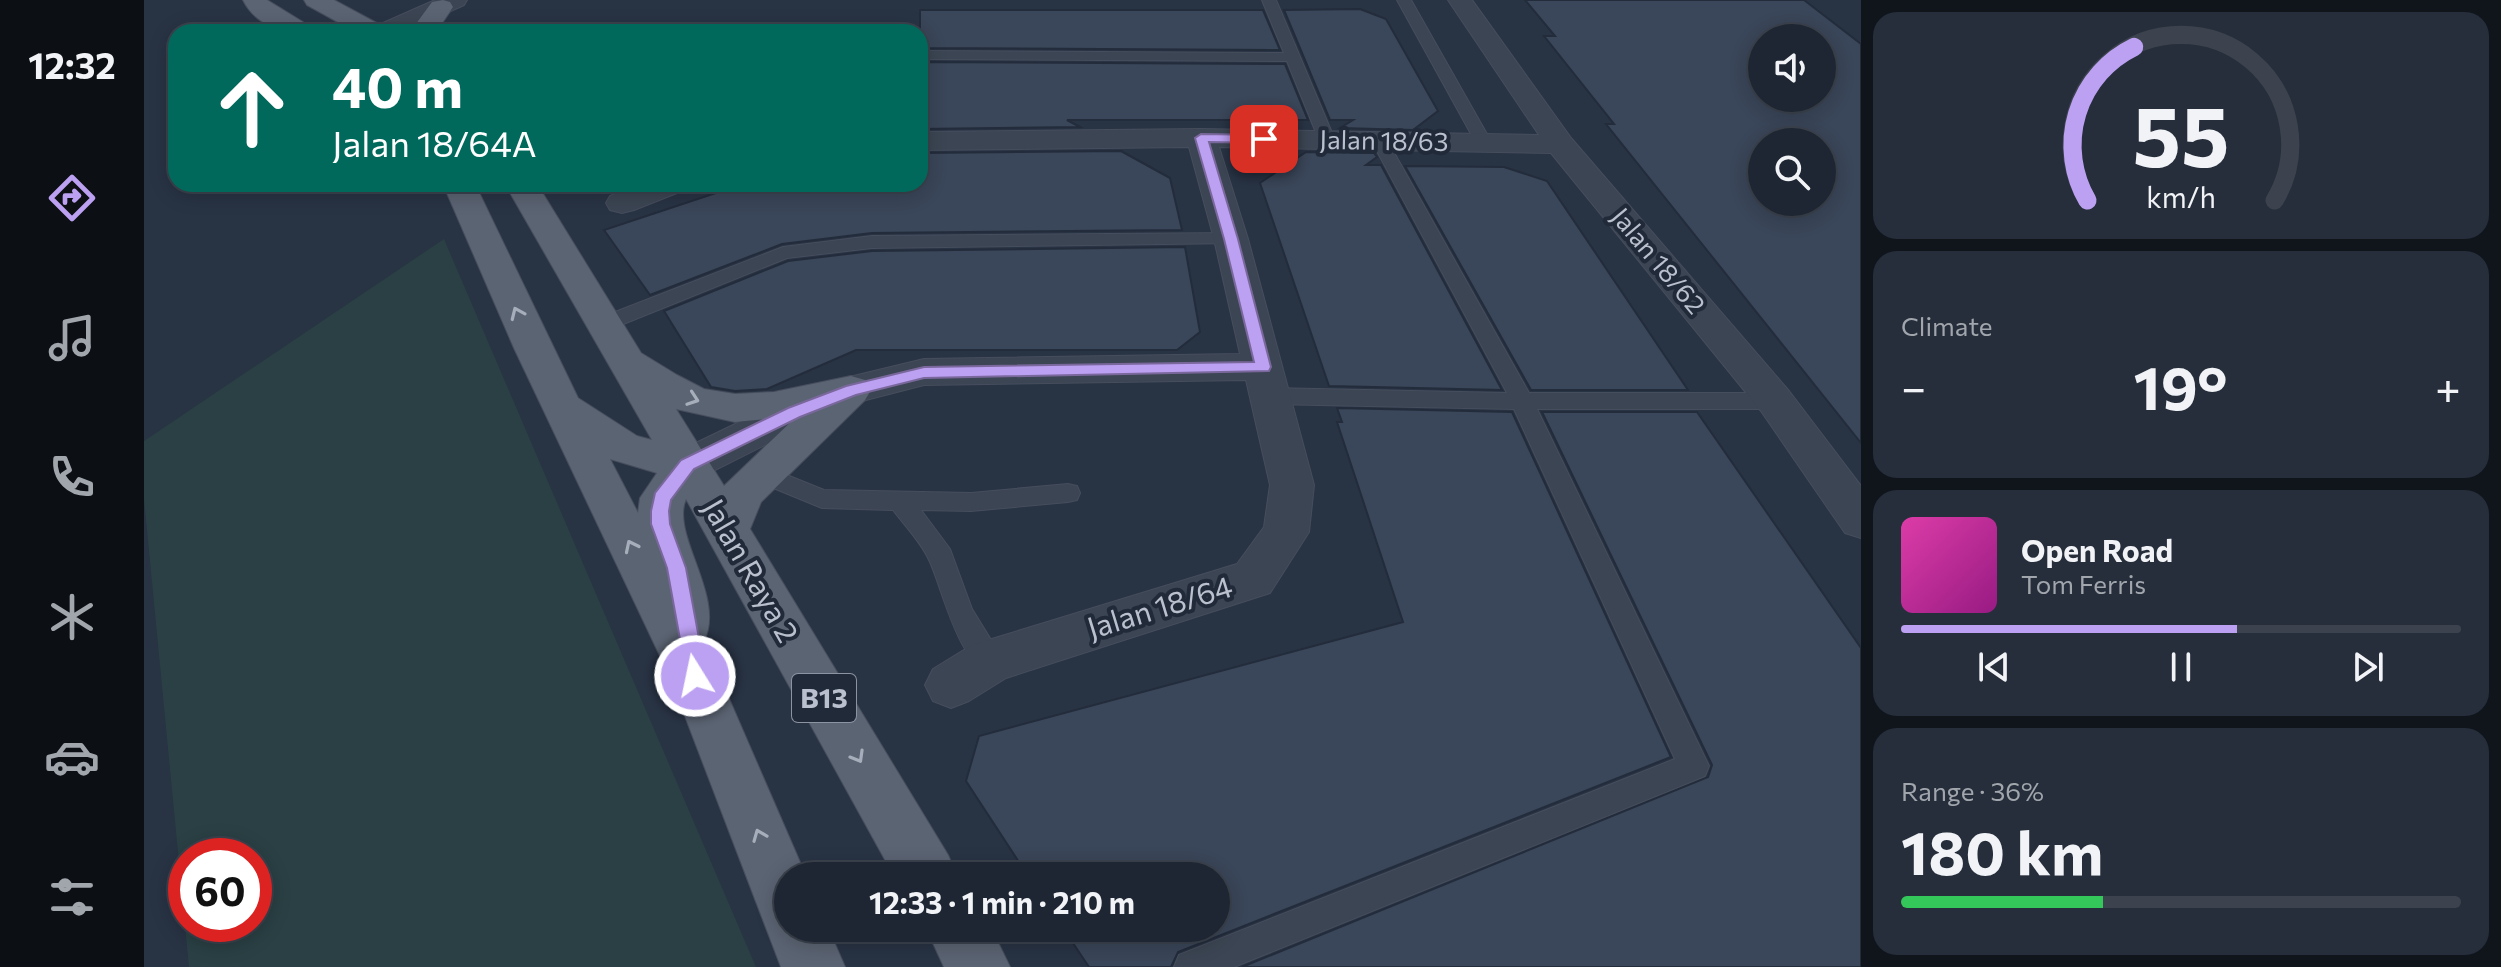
<!DOCTYPE html>
<meta charset="utf-8">
<style>
body{margin:0;font-family:Commissioner,sans-serif;background:#262e3b;color:#f1f3f6;height:100vh;display:flex;flex-direction:column;font-size:30px;white-space:nowrap}
*{box-sizing:border-box;margin:0}
p{font-size:26px;color:#a1a5ac}
.icon{flex:none;width:44px;height:44px;fill:none;stroke:currentColor;stroke-width:2;stroke-linecap:round;stroke-linejoin:round}
.map{position:relative;flex:1;overflow:hidden}
.sheet{display:flex;flex-direction:column;gap:12px;padding:12px;background:#10151c;width:640px}
.sheet>*{flex:none}
.hud{position:absolute;left:24px;top:24px;width:760px;height:168px;border-radius:24px;box-shadow:0 4px 20px #0003,0 0 0 2px #3c434e;background:#00695c;color:#fff;overflow:hidden}
.tools{position:absolute;left:1604px;top:24px;display:grid;gap:16px}
.tools a{display:grid;place-items:center;width:88px;height:88px;border-radius:50%;background:#1e2633;box-shadow:0 4px 20px #0003,0 0 0 2px #3c434e;font-size:40px}
.speed{position:absolute;left:24px;top:838px;display:flex;gap:16px;font-size:40px;font-weight:700;text-align:center}
.speed>*{display:grid;place-content:center;width:104px;height:104px;border-radius:50%;background:#1e2633;box-shadow:0 4px 20px #0003,0 0 0 2px #3c434e;line-height:1}
.speed .limit{border:12px solid #d22;background:#fff;color:#111}
.pin{position:absolute;display:grid;place-items:center;width:68px;height:68px;color:#fff;margin:-34px;border-radius:16px;box-shadow:0 4px 12px #0006}
.me{position:absolute;width:88px;margin:-44px;rotate:350deg;stroke-linejoin:round;filter:drop-shadow(0 0 6px #0008)}
.turn{display:flex;align-items:center;gap:28px;height:168px;padding:0 32px;font-size:36px}
.turn .icon{width:104px;height:104px;stroke-width:2.5}
.turn b{display:block;font-size:56px;line-height:68px}
.big{font-size:60px;font-weight:700;line-height:1.1}
.sheet .widget{flex:1;display:flex;flex-direction:column;justify-content:center;gap:12px;min-width:0;padding:0 28px;border-radius:24px;background:#262e3b}
.sheet .dial{align-items:center;gap:0}
.dial svg{height:208px;overflow:visible;fill:none;stroke:#3c434e;stroke-width:7;stroke-linecap:round;text-anchor:middle}
.dial text{fill:#f1f3f6;stroke:none}
.song{display:flex;align-items:center;gap:24px}
.cover{width:96px;height:96px;border-radius:12px;background:linear-gradient(135deg,hsl(320 70% 55%),hsl(310 70% 35%))}
.played{height:8px;border-radius:4px;background:linear-gradient(90deg,#bca0f2 60%,#3c434e 60%)}
.keys{display:flex;justify-content:space-around;direction:ltr}
.heat{display:flex;justify-content:space-between;align-items:center;font-size:44px;direction:ltr}
.charge{height:12px;border-radius:6px;background:linear-gradient(90deg,#34c759 36%,#3c434e 0)}
.trip{position:absolute;left:630px;top:862px;width:456px;height:80px;border-radius:40px;background:#1e2633;box-shadow:0 4px 20px #0003,0 0 0 2px #3c434e;font-weight:700;line-height:80px;text-align:center}
main{display:flex;flex:1;min-height:0}
.dock{display:flex;flex-direction:column;width:144px;justify-content:space-around;align-items:center;background:#0c0f14;color:#a1a5ac}
.dock .icon{width:56px;height:56px}
.dock .active{color:#bca0f2}
.dock b{font-size:36px;color:#f1f3f6}
.map>svg:first-child{display:block}
</style>
<main>
<nav class="dock">
<b>12:32</b>
<svg class="icon active" aria-label="directions" viewBox="0 0 24 24"><path d="M12 3l9 9-9 9-9-9zM9 14v-3h6M13 9l2 2-2 2"/></svg>
<svg class="icon" aria-label="music" viewBox="0 0 24 24"><path d="M9 18V5l10-2v13"/><circle cx="6" cy="18" r="3"/><circle cx="16" cy="16" r="3"/></svg>
<svg class="icon" aria-label="phone" viewBox="0 0 24 24"><path d="M5 4h4l2 5-3 2q2 4 5 5l2-3 5 2v4C11 20 4 13 5 4z"/></svg>
<svg class="icon" aria-label="climate" viewBox="0 0 24 24"><path d="M12 3v18M4 7l16 10M4 17L20 7"/></svg>
<svg class="icon" aria-label="car" viewBox="0 0 24 24"><path d="M5 17H2v-5l4-1 3-4h7l3 4 3 1v5h-3M9 17h6M6 11h13"/><circle cx="7" cy="17" r="2"/><circle cx="17" cy="17" r="2"/></svg>
<svg class="icon" aria-label="filters" viewBox="0 0 24 24"><path d="M4 7h16M4 17h16"/><circle cx="9" cy="7" r="2"/><circle cx="15" cy="17" r="2"/></svg>
</nav>
<div class="map">
<svg width="1717" height="967" viewBox="0 0 1717 967">
<rect width="100%" height="100%" fill="#283344"/>
<path fill="#2a4044" fill-rule="evenodd" d="M300 239 612 967H45L0 499V441ZM42 856H110V924H42Z"/>
<path fill="#3a4659" stroke="#232c3b" stroke-width="2" fill-rule="evenodd" d="M1381 0H1660L1717 44V443L1462 124H1470L1400 36H1411ZM1618 38H1678V98H1618ZM1618 142H1678V202H1618Z
M1216 9 1242 19 1294 111 1269 130 1196 128 1209 120H1186L1140 10Z
M776 10H1119L1136 50 776 48Z
M776 62 1141 64 1164 120H923L936 127 776 129Z
M977 151 1026 178 1038 230 728 233 638 244 506 295 460 230 599 184H776V153Z
M1162 152 1230 153 1233 157 1222 165H1237L1358 390 1185 386 1116 183Z
M1261 166 1360 167 1403 181 1544 390H1387Z
M1041 247 1056 332 1033 350H712L623 389 591 391 567 387 520 311 644 261 728 251Z
M1193 408 1368 412 1527 757 1034 952 1027 967H945L919 928H1072V876H884L822 781 835 736 1259 622 1193 422H1198Z
M1398 412H1553L1717 648V967H1098L1564 777 1568 765Z"/>
<g fill="none" stroke-linecap="round" stroke-linejoin="round">
<g stroke="#464e5d" stroke-width="2">
<path id="lane" d="M1118 0H1132L1191 140 1189 143H1177L1175 140 1143 61 776 59V51L1140 53Z
M1253 0H1267L1348 143 1346 146 1340 148 1332 143Z
M1235 135 1243 140 1385 393H1631L1639 396 1642 401 1639 406 1631 409H1393L1565 766 1561 776 1090 967H1030L1035 955 1531 759 1370 409 1125 404 1117 401 1114 396 1117 391 1125 388 1363 393 1227 140Z
M1087 233 1094 235 1096 239 1094 243 728 248 643 258 467 329H453L450 324 453 319 639 247 728 236Z
M618 465 680 490 827 493 924 484 933 486 936 493 933 500 924 502 827 511 777 510 806 549 828 609 860 661 856 670C818 683 798 585 785 560 777 542 761 526 749 510L678 508 610 480 606 474 610 468Z"/>
</g>
<g stroke="#464e5d" stroke-width="2">
<path id="street" d="M291 0H323L320 5 260 32H226L230 27Z
M1304 0H1328L1427 138 1645 391 1717 486V538L1701 533 1617 411 1407 153 1075 147 1104 239 1170 485 1165 532 1126 593 862 678 825 701 807 708 789 701 781 685 789 669 828 645 1093 564 1120 527 1126 485 1102 380 780 385 718 401 665 423 559 476 544 481 529 476 522 465 529 454 635 403 693 380 780 359 1096 354 1070 239 1045 147 776 150V132L1057 129 1395 135Z
M498 184H543L538 191 490 210 478 213 466 210 462 203 466 196Z"/>
</g>
<g stroke="#464e5d" stroke-width="2">
<path id="primary" d="M99 0H123L167 27 171 32C141 32 114 29 99 0Z
M160 0H190L240 27 244 32H212L163 5Z
M299 0 306 2 309 7 292 32H266L288 2Z
M299 184H331L434 398 493 436 508 440 361 184H393L497 353 533 375 560 389 591 394 630 392 707 376 721 380 727 390 721 400 617 502 606 529 804 855 813 876H750L542 499C526 535 582 596 560 641L662 876H644V928H684L701 967H637L526 677 370 348ZM532 409 591 422 653 416 580 486ZM466 459 513 473 496 498 494 513Z
M782 928H847L866 967H800Z"/>
</g>
<use href="#lane" fill="#3c4553" fill-rule="evenodd"/>
<use href="#street" fill="#3c4553" fill-rule="evenodd"/>
<use href="#primary" fill="#5b6473" fill-rule="evenodd"/>
</g>
<defs><path id="oneway-chevron" d="M-2-3.5L2.5 0L-2 3.5" fill="none" stroke-width="1.6" stroke-linecap="round" stroke-linejoin="round" transform="scale(2)"/></defs>
<g stroke="#a7aebb">
<use href="#oneway-chevron" transform="translate(373 313) rotate(-114)"/>
<use href="#oneway-chevron" transform="translate(549 399) rotate(19)"/>
<use href="#oneway-chevron" transform="translate(487 546) rotate(-116)"/>
<use href="#oneway-chevron" transform="translate(714 757) rotate(60)"/>
<use href="#oneway-chevron" transform="translate(615 835) rotate(-112)"/>
</g>
<path fill="#bca0f2" stroke="#7a689d" stroke-width="2" d="M1057 134 1120 135 1127 139 1120 143 1065 142 1094 239 1127 367 1125 371 780 378 712 395 656 417 550 469 527 500 525 511 526 524 542 568 562 676 559 683 551 686 544 683 523 568 507 524V511L511 493 537 460 644 408 702 386 780 367 1110 362 1080 239 1051 138Z"/>
<g text-anchor="middle" stroke-width="8" stroke-linejoin="round" paint-order="stroke">
<g font-size="26" fill="#bac0cd" stroke="#212a39">
<text transform="translate(1240 141) rotate(1)" y="9">Jalan 18/63</text>
<text transform="translate(1514 261) rotate(50)" y="9">Jalan 18/62</text>
</g>
<rect fill="#212a39" stroke="#8c93a1" stroke-width="2" x="648" y="674" width="64" height="48" rx="6"/>
<g font-size="28" font-weight="bold" fill="#bac0cd">
<text x="680" y="708">B13</text>
</g>
<g font-size="30" fill="#bac0cd" stroke="#212a39">
<text transform="translate(606 571) rotate(60)" y="10">Jalan Raya 2</text>
<text transform="translate(1016 608) rotate(-17)" y="10">Jalan 18/64</text>
</g>
</g>
</svg>
<div class="tools">
<a><svg class="icon" aria-label="sound" viewBox="0 0 24 24"><path d="M4 9h4l5-4v14l-5-4H4zM17 9q2 3 0 6"/></svg></a>
<a><svg class="icon" aria-label="search" viewBox="0 0 24 24"><circle cx="10" cy="10" r="6"/><path d="M15 15l6 6"/></svg></a>
</div>
<div class="speed"><div class="limit">60</div></div>
<div class="pin" style="left:1120px;top:139px;background:#d93025"><svg class="icon" aria-label="arrive" viewBox="0 0 24 24"><path d="M6 21V4h12l-3 4 3 4H6"/></svg></div>
<svg class="me" style="left:551px;top:676px" viewBox="-20 -20 40 40"><circle r="17" fill="#bca0f2" stroke="#fff" stroke-width="3"/><path d="M0-11L8 9 0 5-8 9z" fill="#fff"/></svg>
<div class="trip">12:33 · 1 min · 210 m</div>
<div class="hud">
<div class="turn"><svg class="icon" aria-label="ahead" viewBox="0 0 24 24"><path d="M12 20V5M6 11l6-6 6 6"/></svg><div><b>40 m</b>Jalan 18/64A</div></div>
</div>
</div>
<section class="sheet">
<div class="widget dial"><svg viewBox="0 0 100 80">
<path d="M14 69A42 42 0 1 1 86 69"/>
<path d="M14 69A42 42 0 0 1 32 10" stroke="#bca0f2"/>
<text x="50" y="56" font-size="32" font-weight="700">55</text>
<text x="50" y="72" font-size="11">km/h</text>
</svg></div>
<div class="widget"><p>Climate</p>
<div class="heat"><a>−</a><b class="big">19°</b><a>+</a></div>
</div>
<div class="widget">
<div class="song"><i class="cover"></i><div><b>Open Road</b><p>Tom Ferris</p></div></div>
<div class="played"></div>
<div class="keys"><svg class="icon" aria-label="previous" viewBox="0 0 24 24"><path d="M18 5L8 12l10 7zM5 5v14"/></svg><svg class="icon" aria-label="pause" viewBox="0 0 24 24"><path d="M8 5v14M16 5v14"/></svg><svg class="icon" aria-label="next" viewBox="0 0 24 24"><path d="M6 5l10 7-10 7zM19 5v14"/></svg></div>
</div>
<div class="widget"><p>Range · 36%</p><b class="big">180 km</b><div class="charge"></div></div>
</section>
</main>
